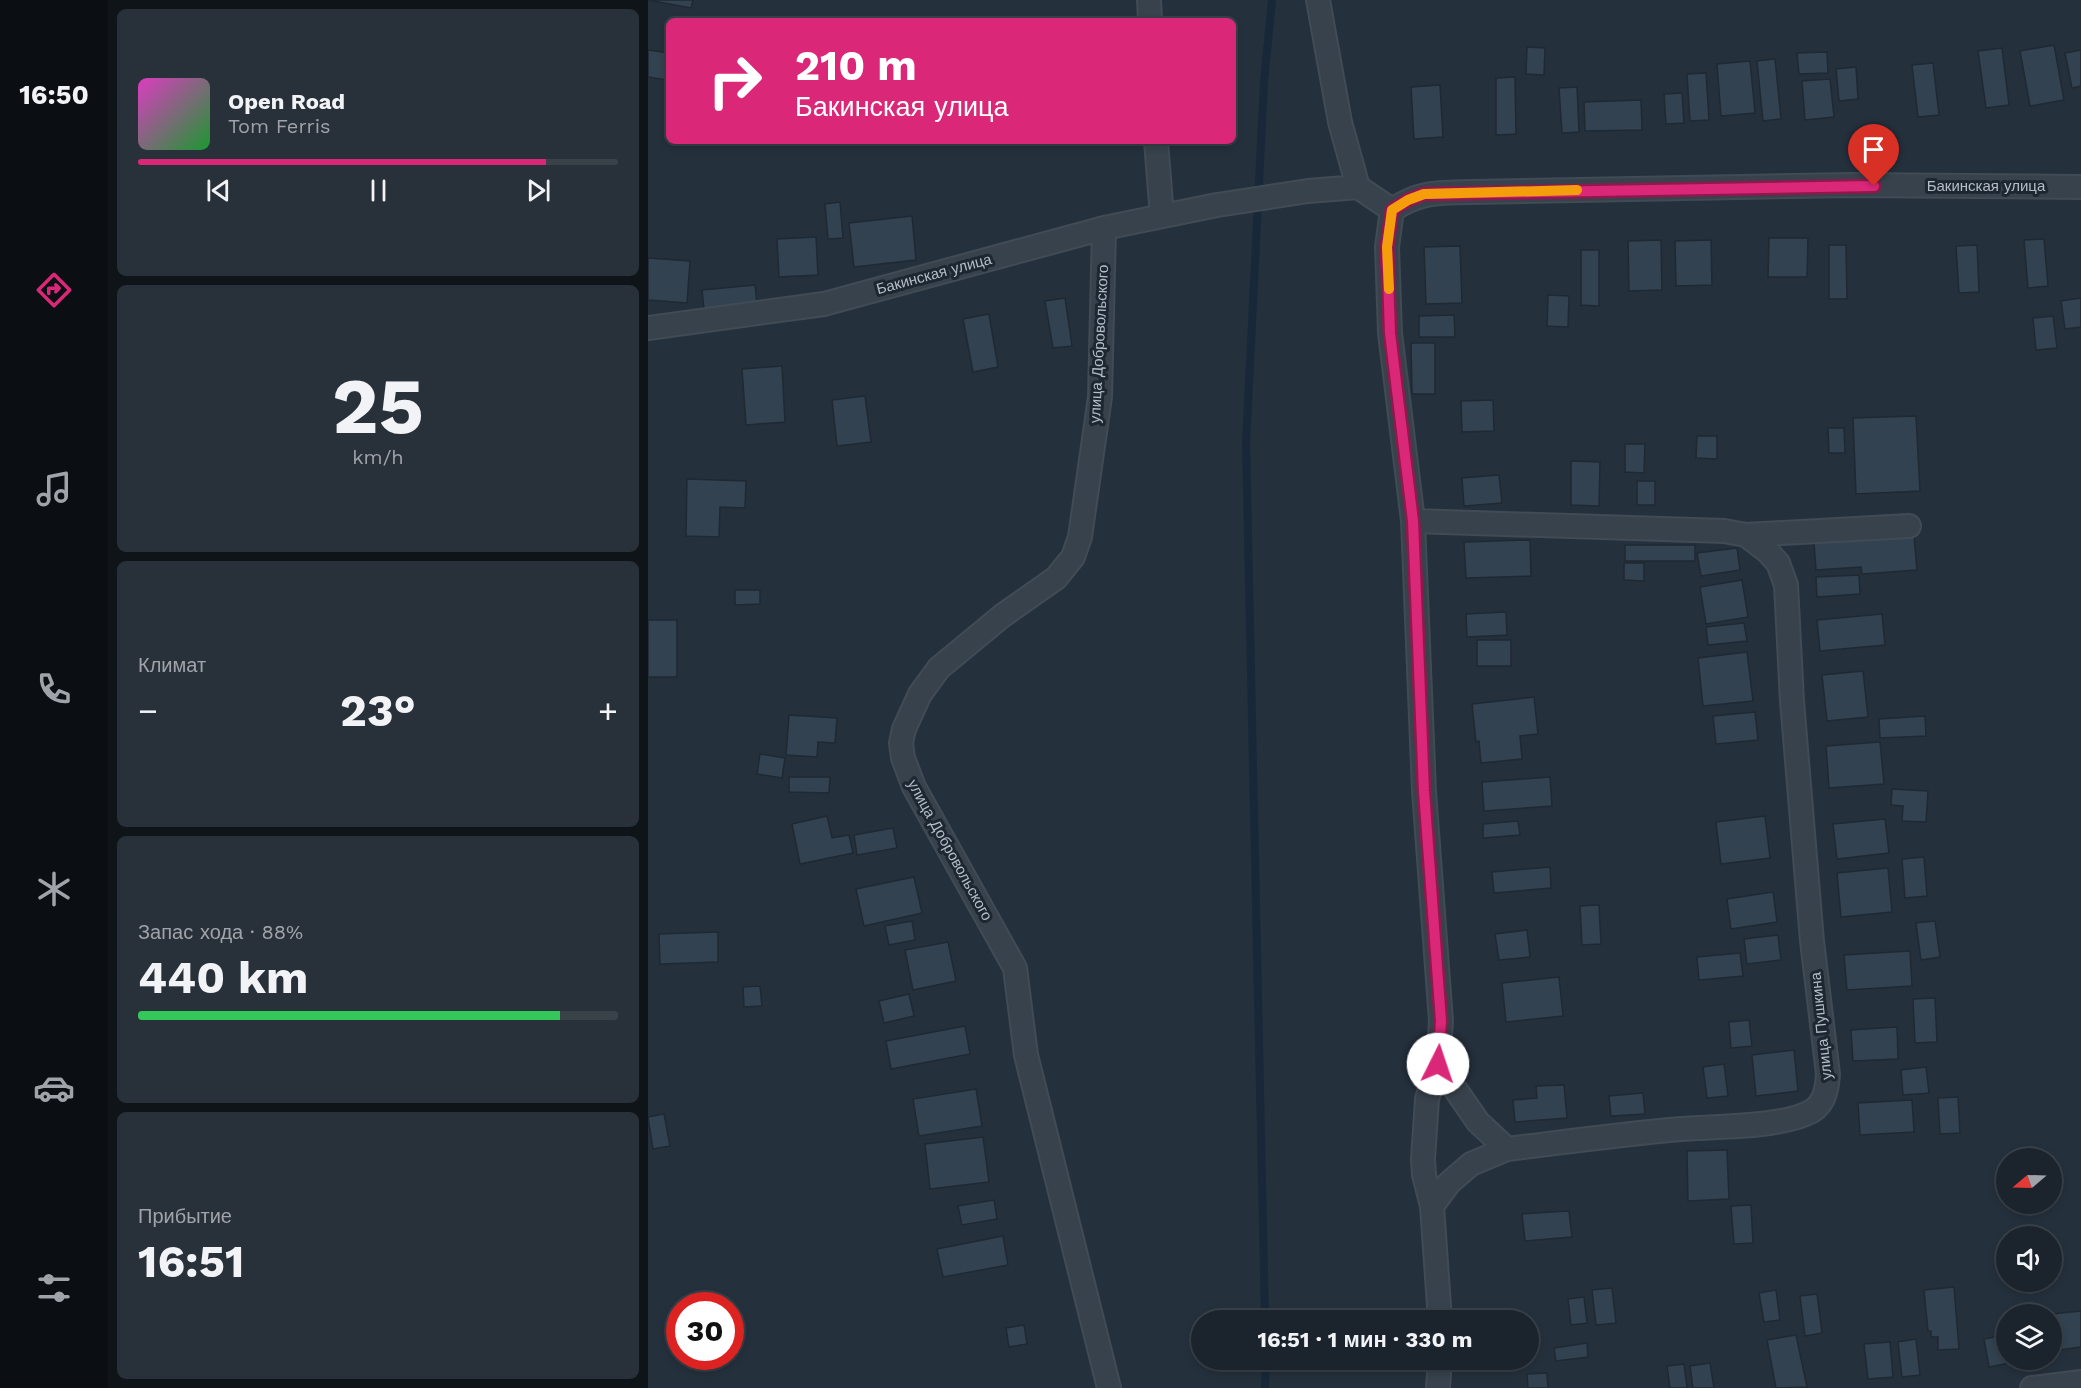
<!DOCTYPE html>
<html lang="ru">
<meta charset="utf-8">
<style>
body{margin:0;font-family:"Work Sans",sans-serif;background:#283039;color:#f1f3f6;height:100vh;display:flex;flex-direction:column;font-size:22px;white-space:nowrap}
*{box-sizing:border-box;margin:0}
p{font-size:20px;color:#a0a4aa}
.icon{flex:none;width:33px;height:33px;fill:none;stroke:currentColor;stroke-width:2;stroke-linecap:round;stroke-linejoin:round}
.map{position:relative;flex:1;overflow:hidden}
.sheet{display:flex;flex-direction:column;gap:9px;padding:9px;background:#0f1419;width:540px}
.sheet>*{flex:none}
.guide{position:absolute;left:18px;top:18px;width:570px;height:126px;border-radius:9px;box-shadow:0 3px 9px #0003,0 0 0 2px #394149;background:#db2777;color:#fff;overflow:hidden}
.needle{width:39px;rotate:251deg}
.buttons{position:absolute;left:1348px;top:1148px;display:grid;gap:12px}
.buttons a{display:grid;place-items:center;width:66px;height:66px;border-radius:50%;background:#1b242d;box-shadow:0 3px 9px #0003,0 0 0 2px #394149;font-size:30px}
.speed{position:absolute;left:18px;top:1292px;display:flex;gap:12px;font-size:30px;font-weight:700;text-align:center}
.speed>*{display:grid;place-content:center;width:78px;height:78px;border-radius:50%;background:#1b242d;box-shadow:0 3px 9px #0003,0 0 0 2px #394149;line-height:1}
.speed .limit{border:9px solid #d22;background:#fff;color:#111}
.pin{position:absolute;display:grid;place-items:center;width:51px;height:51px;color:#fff;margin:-62px -26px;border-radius:50% 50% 50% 0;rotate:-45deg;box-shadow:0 0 6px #0007}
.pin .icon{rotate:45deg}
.me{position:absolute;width:66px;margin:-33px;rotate:4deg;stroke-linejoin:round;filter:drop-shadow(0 0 4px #0008)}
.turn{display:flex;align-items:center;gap:21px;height:126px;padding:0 30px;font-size:27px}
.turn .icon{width:78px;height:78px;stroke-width:2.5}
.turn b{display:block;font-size:42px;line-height:51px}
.big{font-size:45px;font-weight:700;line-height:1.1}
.sheet .widget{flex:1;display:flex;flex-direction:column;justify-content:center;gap:9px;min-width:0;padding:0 21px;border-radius:9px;background:#283039}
.sheet .dial{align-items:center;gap:0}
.dial b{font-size:78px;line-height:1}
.song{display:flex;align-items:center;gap:18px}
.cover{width:72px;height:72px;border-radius:9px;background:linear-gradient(135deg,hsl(310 70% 55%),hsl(130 70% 35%))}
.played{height:6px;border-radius:3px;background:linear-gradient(90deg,#db2777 85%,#394149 85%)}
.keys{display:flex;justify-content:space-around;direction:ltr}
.heat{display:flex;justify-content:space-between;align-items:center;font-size:33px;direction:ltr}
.charge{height:9px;border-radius:4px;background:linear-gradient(90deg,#34c759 88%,#394149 0)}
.trip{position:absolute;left:543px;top:1310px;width:348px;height:60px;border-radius:30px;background:#1b242d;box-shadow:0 3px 9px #0003,0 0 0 2px #394149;font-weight:700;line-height:60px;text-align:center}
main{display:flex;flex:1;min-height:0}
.dock{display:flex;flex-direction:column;width:108px;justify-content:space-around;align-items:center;background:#0b0e12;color:#a0a4aa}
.dock .icon{width:42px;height:42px}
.dock .on{color:#db2777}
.dock b{font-size:27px;color:#f1f3f6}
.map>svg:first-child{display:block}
</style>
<main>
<nav class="dock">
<b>16:50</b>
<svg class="icon on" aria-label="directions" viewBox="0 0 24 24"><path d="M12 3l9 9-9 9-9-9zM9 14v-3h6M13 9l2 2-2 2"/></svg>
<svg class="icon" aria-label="music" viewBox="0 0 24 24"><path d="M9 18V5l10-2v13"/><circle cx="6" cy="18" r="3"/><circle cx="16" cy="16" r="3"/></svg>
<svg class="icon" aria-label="phone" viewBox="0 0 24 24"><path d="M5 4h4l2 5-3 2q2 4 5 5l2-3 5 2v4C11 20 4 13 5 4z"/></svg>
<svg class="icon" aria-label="climate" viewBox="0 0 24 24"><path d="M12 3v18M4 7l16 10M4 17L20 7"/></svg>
<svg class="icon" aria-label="car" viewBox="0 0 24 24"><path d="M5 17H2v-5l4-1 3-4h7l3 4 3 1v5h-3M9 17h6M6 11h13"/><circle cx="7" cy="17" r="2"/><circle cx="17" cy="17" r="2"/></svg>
<svg class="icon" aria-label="filters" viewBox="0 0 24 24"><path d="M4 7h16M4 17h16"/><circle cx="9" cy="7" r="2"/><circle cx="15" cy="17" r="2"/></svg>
</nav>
<section class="sheet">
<div class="widget">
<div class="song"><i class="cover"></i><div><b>Open Road</b><p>Tom Ferris</p></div></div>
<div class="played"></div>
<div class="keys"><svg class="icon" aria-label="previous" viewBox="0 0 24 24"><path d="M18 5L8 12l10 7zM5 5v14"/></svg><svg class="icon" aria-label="pause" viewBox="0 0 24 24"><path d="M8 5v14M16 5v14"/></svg><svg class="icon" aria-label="next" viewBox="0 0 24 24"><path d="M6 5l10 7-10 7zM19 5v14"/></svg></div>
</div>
<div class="widget dial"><b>25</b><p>km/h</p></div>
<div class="widget"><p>Климат</p>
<div class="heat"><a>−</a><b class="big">23°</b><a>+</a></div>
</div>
<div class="widget"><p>Запас хода · 88%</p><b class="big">440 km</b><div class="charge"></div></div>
<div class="widget"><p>Прибытие</p><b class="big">16:51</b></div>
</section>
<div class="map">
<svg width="1433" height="1388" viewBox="0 0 1433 1388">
<rect width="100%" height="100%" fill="#24303c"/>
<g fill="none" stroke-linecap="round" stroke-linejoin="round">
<path stroke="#182839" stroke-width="8" d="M617 1320 598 443 616 82 624 0
M617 1388 618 1359"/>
</g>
<path fill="#334250" stroke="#1f2933" stroke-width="1.5" d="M0 0H45L43 8Z
M1406 45 1416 100 1382 106 1372 51Z
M879 47 897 48 896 75 878 74Z
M1354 48 1361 105 1338 108 1330 51Z
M0 50 21 53 19 80 0 77Z
M1433 50V86L1424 88 1417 53Z
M1179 52 1180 73 1151 74 1149 53Z
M1127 59 1133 119 1115 121 1109 61Z
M1102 61 1107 113 1073 116 1069 64Z
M1285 63 1291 115 1270 117 1264 65Z
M1208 67 1210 99 1191 101 1188 69Z
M1058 73 1061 120 1042 121 1039 74Z
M867 77 868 134 848 135V78Z
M1182 79 1186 117 1157 120 1154 81Z
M792 85 795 137 766 139 763 87Z
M929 87 931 132 914 133 911 88Z
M1034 93 1036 123 1018 124 1016 94Z
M993 100 994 130 937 131 936 102Z
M192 202 195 238 180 239 177 204Z
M264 216 268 260 206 267 201 223Z
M168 237 170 275 131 277 129 239Z
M1121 238H1160L1159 277H1120Z
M1396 239 1400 286 1380 288 1376 240Z
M1013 240 1014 290 981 291 980 241Z
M1063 240 1064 285 1028 286 1027 241Z
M1181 245H1198L1199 299H1181Z
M1329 245 1331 292 1311 293 1308 246Z
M812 246 814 303 778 304 776 247Z
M933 250H951V306L933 305Z
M0 258 42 261 39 303 0 300Z
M107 285 109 304 56 309 54 290Z
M900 295 921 296 920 327 899 326Z
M417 298 424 346 405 348 397 301Z
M1433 298V327L1417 329 1413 301Z
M341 314 350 367 325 372 315 319Z
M806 315 807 337H771V316Z
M1405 316 1409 348 1388 350 1385 318Z
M763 343H787V394H764Z
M134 366 137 422 98 425 94 369Z
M217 396 223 442 189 446 184 400Z
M845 400 846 431 814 432 813 401Z
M1268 416 1272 491 1208 494 1205 418Z
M1180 428H1196L1197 453H1181Z
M1049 436H1069V459L1048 458Z
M977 444H997L996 473 977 472Z
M923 461 952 462 951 506 923 505Z
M851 475 854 503 816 506 814 478Z
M39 479 98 481 97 508 72 507 71 537 38 536Z
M989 481H1007V505H989Z
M1266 536 1269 570 1214 574 1213 567 1168 570 1166 543Z
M882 540 883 576 818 578 816 542Z
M977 545H1047V561H977Z
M1089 548 1092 570 1053 576 1049 553Z
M976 563H996V581L976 580Z
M1211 575 1212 594 1169 597 1168 577Z
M1094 580 1100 617 1058 624 1052 587Z
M87 590H112V604L87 605Z
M858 612 859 635 819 637 818 614Z
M1234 614 1237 645 1172 651 1169 620Z
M0 620H29V677H0Z
M1096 623 1099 641 1060 645 1058 627Z
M829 640H863V666H829Z
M1099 652 1105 701 1055 706 1050 658Z
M1215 671 1220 717 1179 721 1174 675Z
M886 697 890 734 872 736 874 759 833 763 831 741 828 742 824 704Z
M1107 712 1110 740 1068 744 1065 716Z
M141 715 189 718 187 743 170 742 169 757 138 755Z
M1277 716 1278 736 1232 738 1231 719Z
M1232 742 1236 784 1181 788 1178 746Z
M112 754 137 758 134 778 109 774Z
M141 777H182L181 793 141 792Z
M902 777 904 806 836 811 834 782Z
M1244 789 1280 791 1278 822 1254 821 1255 806 1243 805Z
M179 816 184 838 201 835 205 853 152 864 144 824Z
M1117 816 1122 858 1073 864 1068 822Z
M1237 819 1241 853 1189 859 1185 824Z
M870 821 872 835 835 838V824Z
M245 828 249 848 209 855 206 835Z
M1276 857 1279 896 1257 898 1254 859Z
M902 867 903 888 846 893 844 872Z
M1240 868 1244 912 1193 917 1189 873Z
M266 877 274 913 216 926 208 889Z
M1125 892 1129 922 1083 929 1079 899Z
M951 905 953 944 934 945 932 906Z
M264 921 267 940 241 945 237 926Z
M1287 921 1292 957 1273 960 1268 923Z
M879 930 882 957 851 960 847 934Z
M70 932V962L12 964 11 934Z
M1130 935 1133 960 1099 964 1096 939Z
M300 942 308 981 265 990 257 950Z
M1262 951 1264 986 1199 990 1196 955Z
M1092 953 1095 976 1051 980 1049 957Z
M911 977 915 1016 858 1022 854 983Z
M112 986 114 1006 96 1007 95 987Z
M261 994 266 1016 236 1023 231 1001Z
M1287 998 1289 1042 1267 1043 1265 999Z
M1101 1020 1104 1046 1083 1048 1081 1022Z
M317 1026 322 1054 243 1069 238 1041Z
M1249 1027 1250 1059 1205 1061 1203 1030Z
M1146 1050 1150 1091 1108 1096 1104 1055Z
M1076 1064 1080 1096 1059 1098 1055 1067Z
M1278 1067 1281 1093 1255 1095 1253 1070Z
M916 1085 919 1118 867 1122 865 1100 889 1098 888 1086Z
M328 1089 334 1126 271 1136 265 1099Z
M995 1093 997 1114 963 1116 961 1096Z
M1310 1097 1312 1133 1292 1134 1290 1098Z
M1264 1100 1266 1132 1212 1135 1210 1103Z
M16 1114 22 1146 5 1149 0 1117Z
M335 1137 341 1182 282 1189 277 1144Z
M1079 1150 1081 1199 1040 1201 1039 1151Z
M346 1200 349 1219 314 1225 310 1206Z
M1103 1205 1105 1243 1086 1244 1083 1206Z
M921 1211 924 1237 877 1241 874 1214Z
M355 1236 360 1265 295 1277 289 1249Z
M1306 1287 1311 1349 1290 1350V1337H1283V1331H1280L1276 1290Z
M964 1288 968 1323 948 1325 944 1290Z
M1128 1290 1132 1320 1116 1322 1111 1293Z
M1169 1294 1174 1333 1157 1336 1152 1296Z
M936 1297 939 1323 923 1325 920 1299Z
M1433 1311V1347L1404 1351V1314Z
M376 1325 379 1344 361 1347 358 1328Z
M1148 1335 1159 1387 1128 1388 1119 1340Z
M1359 1335V1359H1381L1341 1367 1336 1339Z
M1268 1339 1272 1375 1254 1377 1250 1342Z
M1242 1342 1245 1377 1220 1379 1216 1344Z
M939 1343 940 1357 908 1361 906 1348Z
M1062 1363 1066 1388H1045L1042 1366Z
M1036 1364 1039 1388H1022L1019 1366Z
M899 1373 900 1388H880L879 1374Z"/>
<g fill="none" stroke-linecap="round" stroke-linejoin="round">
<g stroke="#414b55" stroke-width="26">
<path id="minor" d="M501 0 502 21
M670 0 692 122 710 187
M508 141 514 216
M744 210 739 247 742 333 765 521 776 791 793 1021 790 1064 779 1099 775 1159 776 1175 784 1206 792 1320
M744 210C773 191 790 193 823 192L1204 185 1433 187
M456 228 452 397 432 537 425 557 408 578 354 616 291 668 272 694 256 729 253 743 255 758 266 787 367 968 378 1055 461 1388
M0 328 176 304 456 228 569 205 660 191 710 187 744 210
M765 521 1076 531 1098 535 1261 526
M790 1064 830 1122 859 1149C917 1142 975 1134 1033 1129 1068 1126 1134 1128 1164 1111 1177 1103 1179 1088 1180 1074L1164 941 1144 701 1138 585 1130 563 1120 552 1098 535
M784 1206 801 1183 823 1164 859 1149
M790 1388 792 1359
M1384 1388 1433 1382"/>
</g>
<use href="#minor" stroke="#38424c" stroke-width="22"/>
</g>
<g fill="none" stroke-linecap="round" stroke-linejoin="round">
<g stroke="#8e194d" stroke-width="15">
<path id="route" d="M790 1064 793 1021 776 791 765 521 742 333 739 247 744 210 760 200 776 194 1226 186"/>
</g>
<use href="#route" stroke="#db2777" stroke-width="10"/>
<path stroke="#f59e0b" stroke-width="10" d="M741 289 739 247 744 210 760 200 776 194 929 190"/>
</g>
<g text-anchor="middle" stroke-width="6" stroke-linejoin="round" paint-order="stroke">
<g font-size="15" fill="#b4bdc8" stroke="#1d2731">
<text x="1338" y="191">Бакинская улица</text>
<text transform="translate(286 274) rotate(-15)" y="5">Бакинская улица</text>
<text transform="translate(451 344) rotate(-87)" y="5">улица Добровольского</text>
<text transform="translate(302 850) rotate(61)" y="5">улица Добровольского</text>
<text transform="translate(1173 1026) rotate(-96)" y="5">улица Пушкина</text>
</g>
</g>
</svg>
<div class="buttons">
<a><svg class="needle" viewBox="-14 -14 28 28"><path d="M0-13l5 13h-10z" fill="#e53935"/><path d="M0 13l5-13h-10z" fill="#a0a4aa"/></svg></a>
<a><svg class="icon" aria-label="sound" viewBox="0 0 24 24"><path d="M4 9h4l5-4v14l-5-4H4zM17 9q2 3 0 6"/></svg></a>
<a><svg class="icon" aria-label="layers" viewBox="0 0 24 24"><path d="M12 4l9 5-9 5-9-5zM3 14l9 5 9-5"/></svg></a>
</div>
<div class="speed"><div class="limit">30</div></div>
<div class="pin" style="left:1226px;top:186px;background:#d93025"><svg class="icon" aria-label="arrive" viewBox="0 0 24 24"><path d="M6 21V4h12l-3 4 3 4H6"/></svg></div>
<svg class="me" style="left:790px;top:1064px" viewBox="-20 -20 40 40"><circle r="19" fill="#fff"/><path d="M0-13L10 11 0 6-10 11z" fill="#db2777"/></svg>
<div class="trip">16:51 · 1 мин · 330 m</div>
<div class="guide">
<div class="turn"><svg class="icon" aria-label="right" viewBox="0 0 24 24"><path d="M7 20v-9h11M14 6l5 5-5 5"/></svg><div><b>210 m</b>Бакинская улица</div></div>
</div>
</div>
</main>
